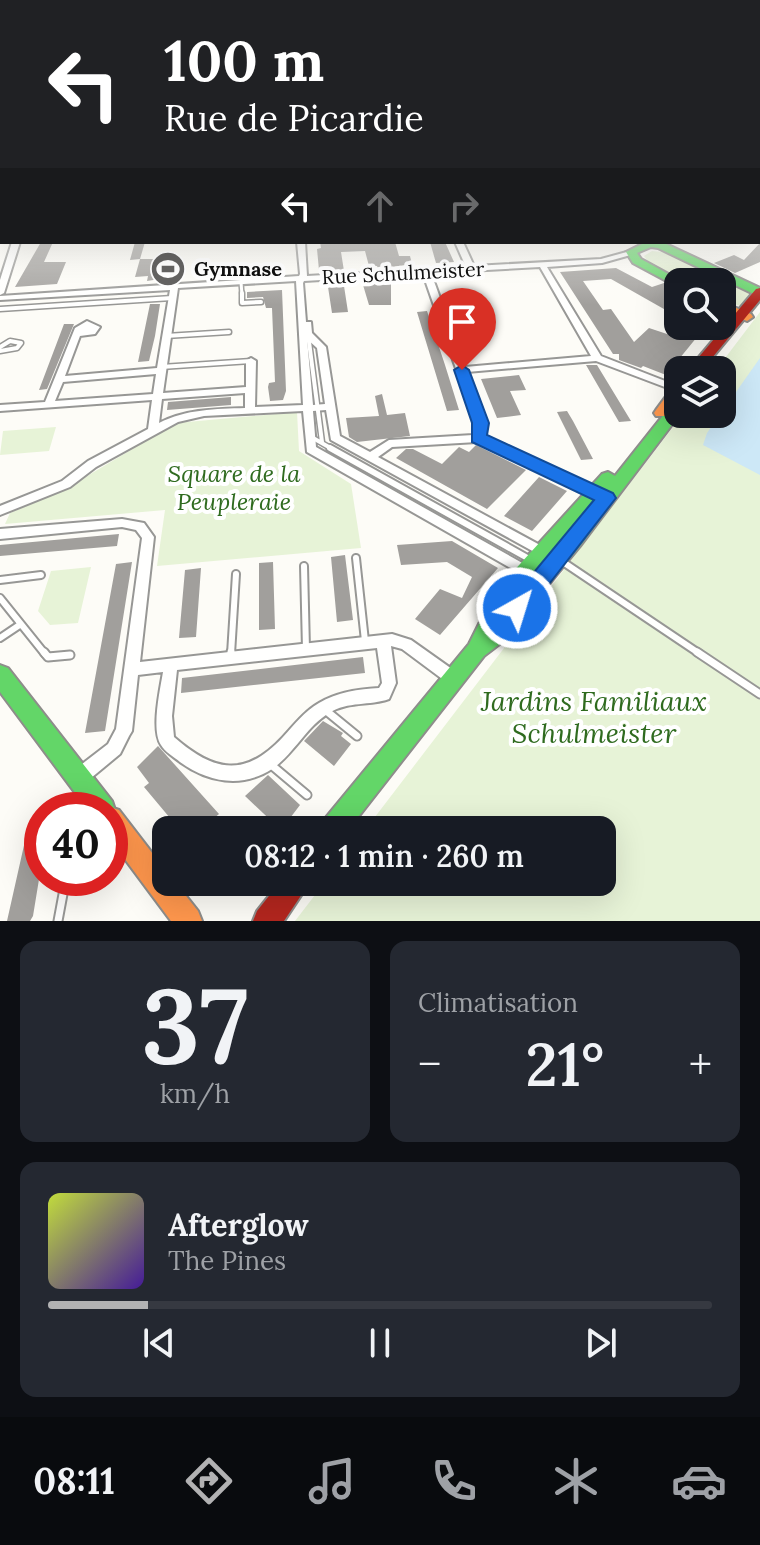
<!DOCTYPE html>
<html lang="fr">
<meta charset="utf-8">
<style>
body{margin:0;font-family:Lora,serif;background:#242831;color:#f1f3f6;height:100vh;display:flex;flex-direction:column;font-size:30px;white-space:nowrap}
*{box-sizing:border-box;margin:0}
p{font-size:26px;color:#9ea1a6}
.icon{flex:none;width:44px;height:44px;fill:none;stroke:currentColor;stroke-width:2;stroke-linecap:round;stroke-linejoin:round}
.map{position:relative;height:921px;overflow:hidden}
.details{display:flex;flex-direction:column;gap:20px;padding:20px;background:#0d0f14;flex:1}
.details>*{flex:none}
.banner{position:absolute;left:0px;top:0px;width:760px;height:244px;box-shadow:0 8px 32px #0002;background:#202124;color:#fff;overflow:hidden}
.buttons{position:absolute;left:664px;top:268px;display:grid;gap:16px}
.buttons a{display:grid;place-items:center;width:72px;height:72px;border-radius:16px;background:#171b24;box-shadow:0 8px 32px #0002;font-size:40px}
.speed{position:absolute;left:24px;top:792px;display:flex;gap:16px;font-size:40px;font-weight:700;text-align:center}
.speed>*{display:grid;place-content:center;width:104px;height:104px;border-radius:50%;background:#171b24;box-shadow:0 8px 32px #0002;line-height:1}
.speed .limit{border:12px solid #d22;background:#fff;color:#111}
.pin{position:absolute;display:grid;place-items:center;width:68px;height:68px;color:#fff;margin:-82px -34px;border-radius:50% 50% 50% 0;rotate:-45deg;box-shadow:0 0 8px #0007}
.pin .icon{rotate:45deg}
.me{position:absolute;width:88px;margin:-44px;rotate:39deg;stroke-linejoin:round;filter:drop-shadow(0 0 6px #0008)}
.turn{display:flex;align-items:center;gap:28px;height:168px;padding:0 32px;font-size:36px}
.turn .icon{width:104px;height:104px;stroke-width:2.5}
.turn b{display:block;font-size:56px;line-height:68px}
.lanes{display:flex;align-items:center;height:76px;padding:0 32px;background:#0003;justify-content:center;gap:40px;direction:ltr}
.lanes .off{opacity:.35}
.big{font-size:60px;font-weight:600;line-height:1.1}
.details .card{flex:1;display:flex;flex-direction:column;justify-content:center;gap:12px;min-width:0;padding:0 28px;border-radius:16px;background:#242831}
.details .dial{align-items:center;gap:0}
.dial b{font-size:104px;line-height:1}
.song{display:flex;align-items:center;gap:24px}
.cover{width:96px;height:96px;border-radius:12px;background:linear-gradient(135deg,hsl(70 70% 55%),hsl(260 70% 35%))}
.played{height:8px;border-radius:4px;background:linear-gradient(90deg,#b2b2b3 15%,#363941 15%)}
.keys{display:flex;justify-content:space-around;direction:ltr}
.heat{display:flex;justify-content:space-between;align-items:center;font-size:44px;direction:ltr}
.details .tiles{flex:1;display:grid;gap:20px;grid-template-columns:1fr 1fr}
.card:last-child{grid-column:span 2}
.trip{position:absolute;left:152px;top:816px;width:464px;height:80px;border-radius:16px;background:#171b24;box-shadow:0 8px 32px #0002;font-weight:600;line-height:80px;text-align:center}
.menu{display:flex;height:128px;justify-content:space-around;align-items:center;background:#090b0e;color:#9ea1a6}
.menu .icon{width:56px;height:56px}
.menu .on{color:#b2b2b3}
.menu b{font-size:36px;color:#f1f3f6}
.map>svg:first-child{display:block}
</style>
<div class="map">
<svg width="760" height="921" viewBox="0 0 760 921">
<rect width="100%" height="100%" fill="#fdfcf7"/>
<path fill="#e7f3d7" d="M652 251 671 253 750 294 741 306 722 301V282C697 282 659 281 644 256Z
M760 312V921H295L325 882H602V830H365L683 414H722V370H716Z
M297 412 299 451 351 484 361 548 157 566 165 510 5 524 10 513 62 491 176 423Z
M56 427 49 451 0 455 3 431Z
M91 567 78 623 50 625 38 611 51 571Z"/>
<path fill="#cde8f7" d="M760 358V475L703 445 707 433Z"/>
<path fill="#a19f9c" d="M41 242H53L44 262H66L57 284 15 287Z
M135 242H145L140 259H182L179 276 147 281 148 276 135 277 140 259 130 260Z
M320 242H395L399 256H410L412 264 378 269 377 266H369L365 251 341 252 344 271 325 272 319 270 317 249 321 248Z
M430 242H445L454 262 436 263Z
M760 243V262L735 273 714 263 734 255 744 260Z
M616 268 652 287 664 283 678 290V317L611 279 583 281 603 310 611 309 634 342 649 328 667 334 674 326H706L666 375 643 366 641 368 619 360V354H613L560 272Z
M381 279H391V305H369L363 285 382 283Z
M344 286 348 312 332 313 328 287Z
M282 290 286 391 283 400 270 401 268 387 269 383 275 382 272 308H266L263 297 247 298V292Z
M150 304H160L155 336 149 361 138 362Z
M427 311 445 365 459 410 447 411 417 312Z
M64 324H74L47 389 39 390Z
M586 365H597L631 421 619 422Z
M519 375 526 390 510 391 521 415 497 418 481 379Z
M382 394 387 415 405 413 410 436 357 442 349 437 346 418 379 416 375 396Z
M231 397V405L167 410 168 402Z
M567 411 573 421 593 459 581 460 557 412Z
M476 445 526 470 487 509 396 458 406 449H413L442 464 459 447 469 452Z
M539 477 567 491 532 531 504 516Z
M119 534 117 546 0 556V545Z
M452 541 498 568 440 635 415 619 440 589 462 598 472 577 447 562 401 565 397 545Z
M345 555 353 620 337 622 331 557Z
M132 562 105 731 85 733 116 564Z
M273 562 275 629 259 630V563Z
M201 568 196 637 179 638 185 570Z
M363 657 365 673 181 693 182 678Z
M323 721 343 733 341 736 351 744 334 766 304 741Z
M158 746 219 814 200 830H190L180 818 175 824 144 787 149 783 137 767Z
M268 775 300 805 281 830 245 796Z
M42 822V861L33 916 30 921H7L29 823Z"/>
<g fill="none" stroke-linecap="round" stroke-linejoin="round">
<g stroke="#979795" stroke-width="6">
<path id="lane-far3" d="M241 282 242 295"/>
</g>
<g stroke="#979795" stroke-width="7">
<path id="lane-far2" d="M242 293V303L261 302
M0 309 172 298
M308 334 322 442
M166 336 229 332
M0 347 10 341 21 343 17 348 0 351
M161 367 251 361
M313 438 334 450"/>
</g>
<g stroke="#979795" stroke-width="10">
<path id="lane-far1" d="M330 448 531 560
M356 558 365 641
M563 562 700 654
M304 566 306 649
M0 580 41 575
M0 598 45 654
M0 638 21 624
M231 654 236 574"/>
</g>
<g stroke="#979795" stroke-width="11">
<path id="lane" d="M44 652 48 657 70 655
M697 652 760 694
M231 656V652
M324 709 357 736
M269 763 307 795
M58 921 66 878"/>
</g>
<g stroke="#979795" stroke-width="4">
<path id="street" d="M0 189H2V193H0Z
M12 242H20L4 293 0 295V280Z
M297 242H305L307 276 466 267 455 242H463L474 266 601 259 634 250V254L602 263 547 267 601 356 678 386V392L596 361 467 372 485 423 484 436 604 492 606 495 604 498 600 499 477 442 392 447 378 457 551 551 553 554 551 557 547 559 331 440 326 410 313 411 316 447 533 569 534 573 533 577 528 578 307 452 303 411 204 416 178 422 96 467 70 487 0 515V506L62 481 88 461 148 429 152 400 0 411V405L45 402 75 328 87 321 100 327 95 334 80 336 65 376 157 368 170 290 0 300V296L299 276 300 274ZM540 267 591 356 465 367 431 273ZM423 274 475 423 473 435 389 440 370 452 340 436 326 347 312 333 311 322H306L303 283 304 281ZM296 281 303 405 255 407 256 361 251 358 246 361V387L163 393 178 288ZM307 339 317 348 325 404 313 405ZM156 374 153 394 55 401 63 382ZM245 393V408C216 409 186 409 159 423L162 399Z
M122 519 144 523 154 537 140 662 392 634 411 640 459 674 461 679 459 684 454 686 449 684 402 649 391 646 396 683 389 699C370 706 348 701 329 713 306 727 294 754 272 769 241 789 208 782 180 762 174 757 165 752 161 745 151 730 160 690 163 672L138 675 132 731 129 736 120 754 85 783 79 785 73 783 71 777 73 771 108 744 116 729 142 538 136 530 122 527 0 539V529ZM377 648 382 683 379 688C359 689 337 692 319 703 305 711 294 725 283 737 245 778 214 772 174 737L172 716 177 670Z"/>
</g>
<g stroke="#8e8d8b" stroke-width="4">
<path id="fast" d="M646 242 664 243 760 288V297L658 248 651 247 637 253 641 259 683 282H678V287L674 285 633 263 626 252Z
M678 401 680 414 580 546 501 643 484 656 348 830H320L323 821 469 644 481 620 510 575 602 474 608 472 615 476 673 403Z
M0 665 8 668 112 801 115 810 112 819 110 810H88L0 692Z"/>
</g>
<g stroke="#8e8d8b" stroke-width="4">
<path id="slow" d="M722 302 751 314 753 317 747 321 722 311Z
M678 386V400L666 416H656L654 413 656 410 673 387Z
M110 807 119 810 166 871V882H175L198 911 202 921H171L110 839V810H102Z"/>
</g>
<g stroke="#8e8d8b" stroke-width="4">
<path id="jam" d="M760 288V300L702 370H688L756 289Z
M280 882H310L284 921H253L257 911Z"/>
</g>
<use href="#lane-far3" stroke="#fffffe" stroke-width="3"/>
<use href="#lane-far2" stroke="#fffffe" stroke-width="4"/>
<use href="#lane-far1" stroke="#fffffe" stroke-width="6"/>
<use href="#lane" stroke="#fffffe" stroke-width="7"/>
<use href="#street" fill="#fffffe" fill-rule="evenodd"/>
<use href="#fast" fill="#63d668" fill-rule="evenodd"/>
<use href="#slow" fill="#ff974d" fill-rule="evenodd"/>
<use href="#jam" fill="#b3261e" fill-rule="evenodd"/>
</g>
<linearGradient id="sky" x2="0" y2="1"><stop stop-color="#9dc9ee"/><stop offset="0.58" stop-color="#fefefb"/><stop offset="1" stop-color="#fefefb" stop-opacity="0"/></linearGradient>
<rect width="760" height="305" fill="url(#sky)"/>
<path fill="#1a73e8" stroke="#114b97" stroke-width="2" d="M462 365 469 370 489 423 487 435 613 493 616 498 525 615H510L506 608 510 601 594 500 472 442V423L454 370Z"/>
<defs>
<g id="stadium-disc" transform="scale(1.8)"><circle r="9.5" fill="#646362" stroke="#fff"/><path d="M0-5a6.5 5 0 1 0 0 10a6.5 5 0 1 0 0-10ZM-3.5-1.8h7v3.6h-7Z" fill="#fff"/></g>
</defs>
<g fill-rule="evenodd">
<use href="#stadium-disc" x="168" y="269"/>
</g>
<g text-anchor="middle" stroke-width="8" stroke-linejoin="round" paint-order="stroke">
<g font-size="20" font-weight="bold" fill="#111" stroke="#fff" text-anchor="start">
<text x="194" y="276">Gymnase</text>
</g>
<g font-size="20" fill="#111" stroke="#fff">
<text transform="translate(403 273) rotate(-3)" y="7">Rue Schulmeister</text>
</g>
<g font-size="24" font-style="italic" fill="#2f6b1f" stroke="#fff">
<text x="234" y="482">Square de la<tspan x="234" dy="28">Peupleraie</tspan></text>
</g>
<g font-size="28" font-style="italic" fill="#2f6b1f" stroke="#fff">
<text x="594" y="711">Jardins Familiaux<tspan x="594" dy="32">Schulmeister</tspan></text>
</g>
</g>
</svg>
<div class="buttons">
<a><svg class="icon" aria-label="search" viewBox="0 0 24 24"><circle cx="10" cy="10" r="6"/><path d="M15 15l6 6"/></svg></a>
<a><svg class="icon" aria-label="layers" viewBox="0 0 24 24"><path d="M12 4l9 5-9 5-9-5zM3 14l9 5 9-5"/></svg></a>
</div>
<div class="speed"><div class="limit">40</div></div>
<div class="pin" style="left:462px;top:370px;background:#d93025"><svg class="icon" aria-label="arrive" viewBox="0 0 24 24"><path d="M6 21V4h12l-3 4 3 4H6"/></svg></div>
<svg class="me" style="left:517px;top:608px" viewBox="-20 -20 40 40"><circle r="17" fill="#1a73e8" stroke="#fff" stroke-width="3"/><path d="M0-11L8 9 0 5-8 9z" fill="#fff"/></svg>
<div class="trip">08:12 · 1 min · 260 m</div>
<div class="banner">
<div class="turn"><svg class="icon" aria-label="left" viewBox="0 0 24 24"><path d="M17 20v-9H6M10 6l-5 5 5 5"/></svg><div><b>100 m</b>Rue de Picardie</div></div>
<div class="lanes"><svg class="icon" aria-label="left" viewBox="0 0 24 24"><path d="M17 20v-9H6M10 6l-5 5 5 5"/></svg><svg class="icon off" aria-label="ahead" viewBox="0 0 24 24"><path d="M12 20V5M6 11l6-6 6 6"/></svg><svg class="icon off" aria-label="right" viewBox="0 0 24 24"><path d="M7 20v-9h11M14 6l5 5-5 5"/></svg></div>
</div>
</div>
<section class="details">
<div class="tiles">
<div class="card dial"><b>37</b><p>km/h</p></div>
<div class="card"><p>Climatisation</p>
<div class="heat"><a>−</a><b class="big">21°</b><a>+</a></div>
</div>
<div class="card">
<div class="song"><i class="cover"></i><div><b>Afterglow</b><p>The Pines</p></div></div>
<div class="played"></div>
<div class="keys"><svg class="icon" aria-label="previous" viewBox="0 0 24 24"><path d="M18 5L8 12l10 7zM5 5v14"/></svg><svg class="icon" aria-label="pause" viewBox="0 0 24 24"><path d="M8 5v14M16 5v14"/></svg><svg class="icon" aria-label="next" viewBox="0 0 24 24"><path d="M6 5l10 7-10 7zM19 5v14"/></svg></div>
</div>
</div>
</section>
<nav class="menu">
<b>08:11</b>
<svg class="icon on" aria-label="directions" viewBox="0 0 24 24"><path d="M12 3l9 9-9 9-9-9zM9 14v-3h6M13 9l2 2-2 2"/></svg>
<svg class="icon" aria-label="music" viewBox="0 0 24 24"><path d="M9 18V5l10-2v13"/><circle cx="6" cy="18" r="3"/><circle cx="16" cy="16" r="3"/></svg>
<svg class="icon" aria-label="phone" viewBox="0 0 24 24"><path d="M5 4h4l2 5-3 2q2 4 5 5l2-3 5 2v4C11 20 4 13 5 4z"/></svg>
<svg class="icon" aria-label="climate" viewBox="0 0 24 24"><path d="M12 3v18M4 7l16 10M4 17L20 7"/></svg>
<svg class="icon" aria-label="car" viewBox="0 0 24 24"><path d="M5 17H2v-5l4-1 3-4h7l3 4 3 1v5h-3M9 17h6M6 11h13"/><circle cx="7" cy="17" r="2"/><circle cx="17" cy="17" r="2"/></svg>
</nav>
